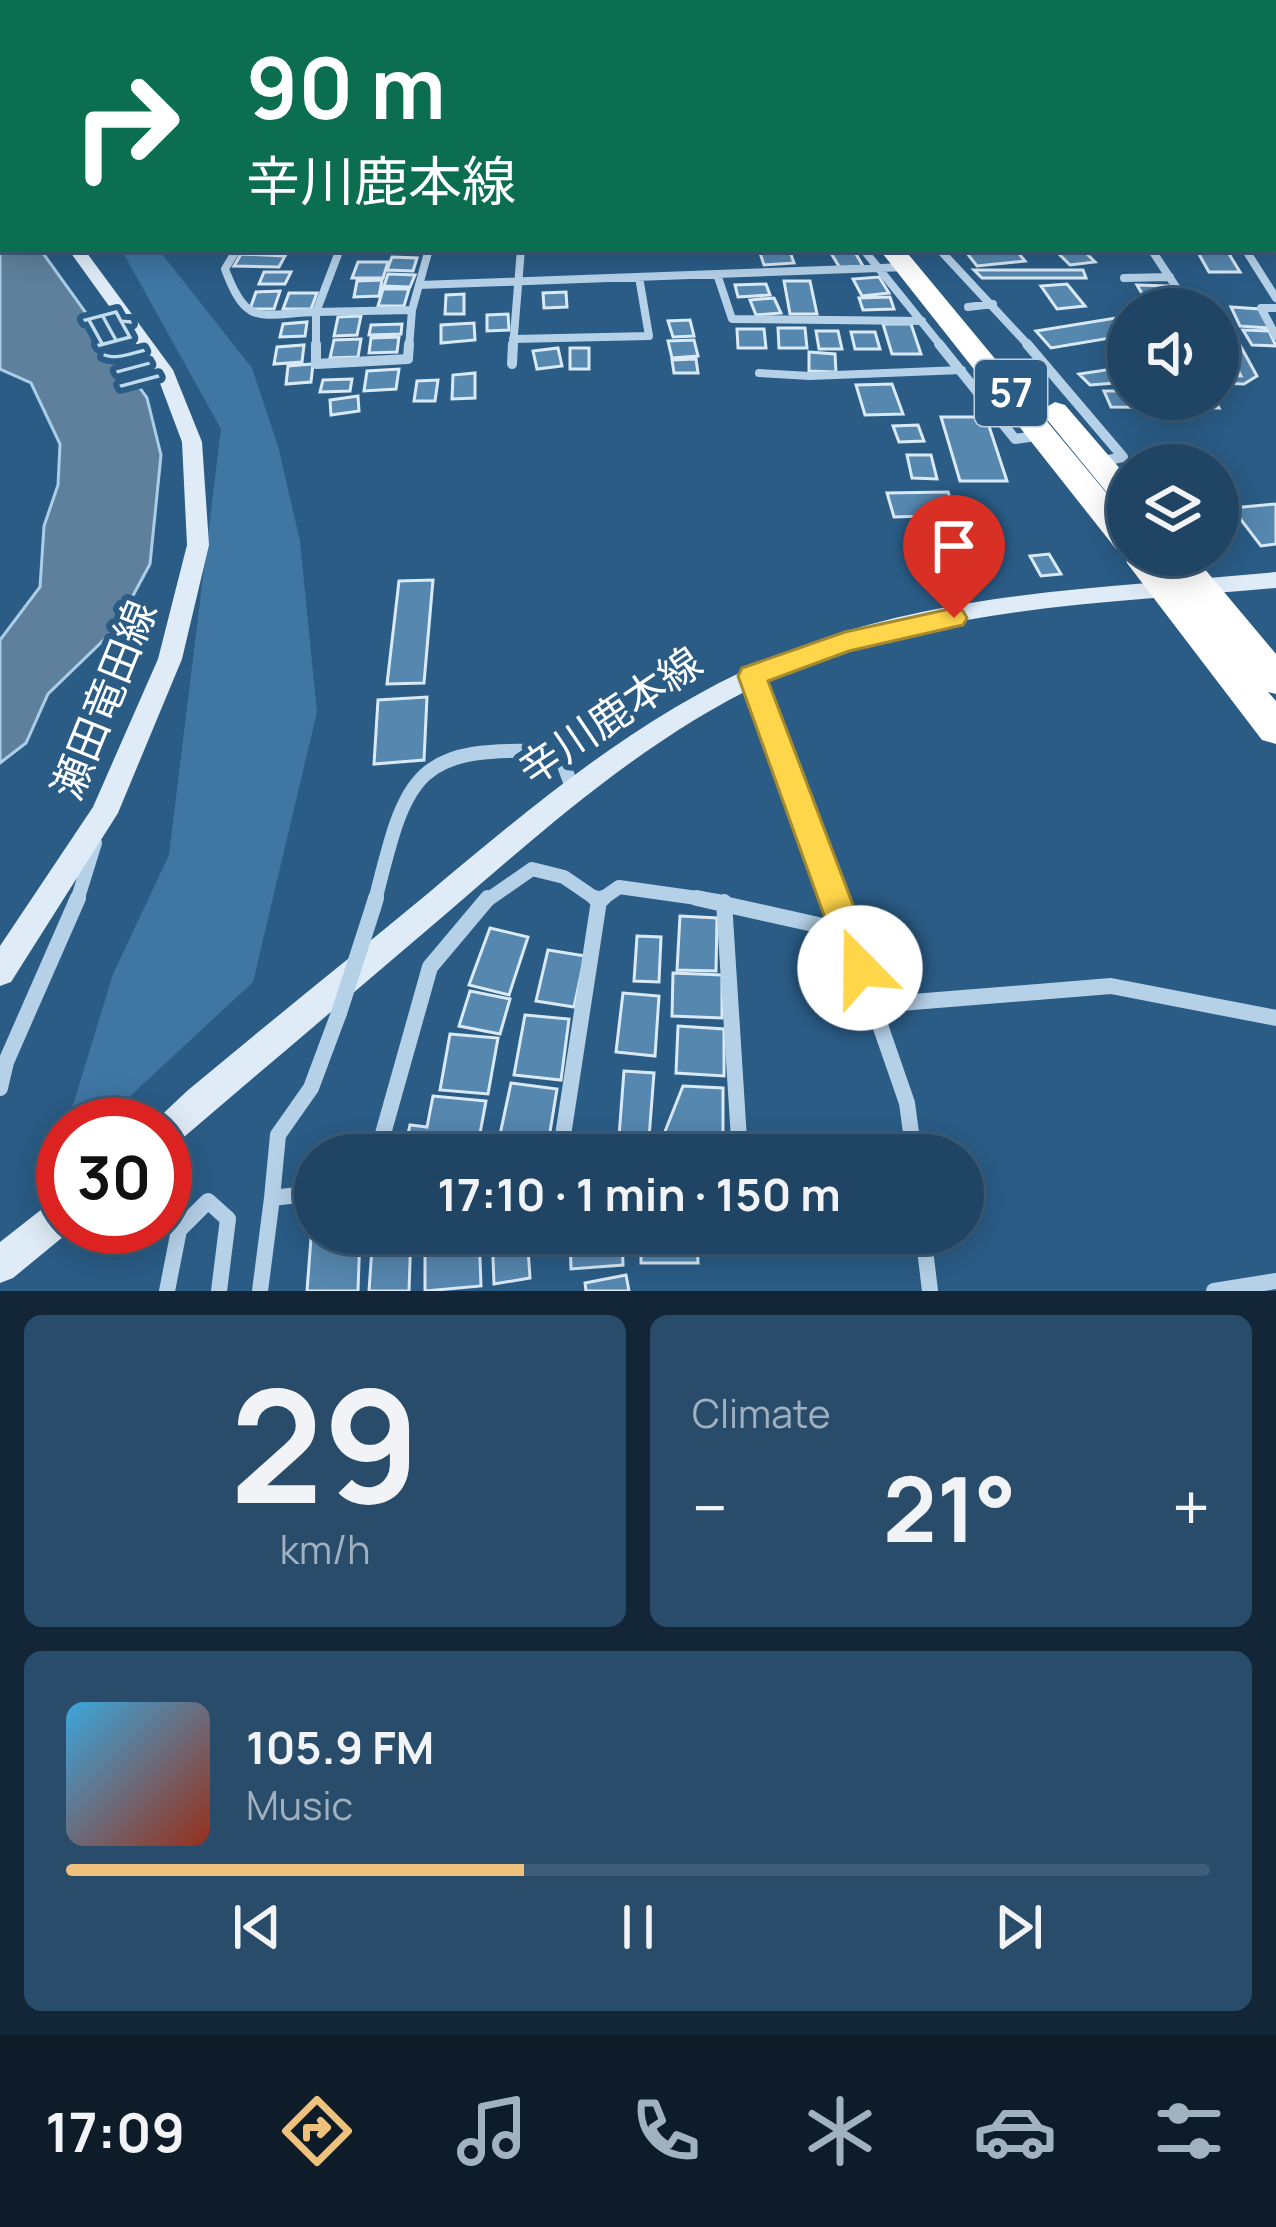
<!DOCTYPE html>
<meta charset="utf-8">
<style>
body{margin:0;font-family:Manrope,"Noto Sans JP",sans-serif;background:#284c6a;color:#f1f3f6;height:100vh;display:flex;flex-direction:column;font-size:45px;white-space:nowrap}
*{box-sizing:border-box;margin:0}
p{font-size:39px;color:#a2b1bf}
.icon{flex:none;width:66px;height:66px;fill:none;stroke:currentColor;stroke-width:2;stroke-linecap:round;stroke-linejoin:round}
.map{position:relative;height:1291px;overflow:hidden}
.panel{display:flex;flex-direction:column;gap:24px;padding:24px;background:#122637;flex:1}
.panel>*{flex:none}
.guide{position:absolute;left:0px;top:0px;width:1278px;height:252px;box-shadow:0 6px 30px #0003,0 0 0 3px #3d5d78;background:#0b6e4f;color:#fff;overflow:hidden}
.tools{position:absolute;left:1107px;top:288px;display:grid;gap:24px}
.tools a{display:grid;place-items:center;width:132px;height:132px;border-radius:50%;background:#204564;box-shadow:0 6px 30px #0003,0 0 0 3px #3d5d78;font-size:60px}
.speed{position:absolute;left:36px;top:1098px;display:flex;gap:24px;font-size:60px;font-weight:700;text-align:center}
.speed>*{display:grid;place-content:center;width:156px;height:156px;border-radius:50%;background:#204564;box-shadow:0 6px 30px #0003,0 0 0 3px #3d5d78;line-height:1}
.speed .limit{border:18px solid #d22;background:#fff;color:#111}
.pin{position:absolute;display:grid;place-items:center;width:102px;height:102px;color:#fff;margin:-123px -51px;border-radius:50% 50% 50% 0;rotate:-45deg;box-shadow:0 0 12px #0007}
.pin .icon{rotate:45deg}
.me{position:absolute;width:132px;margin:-66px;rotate:338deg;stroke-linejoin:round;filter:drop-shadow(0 0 9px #0008)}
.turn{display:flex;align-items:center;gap:42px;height:252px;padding:0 48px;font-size:54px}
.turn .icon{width:156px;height:156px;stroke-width:2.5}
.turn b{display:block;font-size:84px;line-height:102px}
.big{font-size:90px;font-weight:700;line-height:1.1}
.panel .widget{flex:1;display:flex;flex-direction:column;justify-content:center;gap:18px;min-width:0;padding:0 42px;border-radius:18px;background:#284c6a}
.panel .dial{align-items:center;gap:0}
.dial b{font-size:156px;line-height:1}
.song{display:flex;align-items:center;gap:36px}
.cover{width:144px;height:144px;border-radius:18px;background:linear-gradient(135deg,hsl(200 70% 55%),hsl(10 70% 35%))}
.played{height:12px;border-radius:6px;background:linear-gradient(90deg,#eec17d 40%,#3d5d78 40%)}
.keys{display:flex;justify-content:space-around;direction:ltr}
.heat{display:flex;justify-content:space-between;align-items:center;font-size:66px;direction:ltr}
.panel .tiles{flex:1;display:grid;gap:24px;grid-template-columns:1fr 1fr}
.widget:last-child{grid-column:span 2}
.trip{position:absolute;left:294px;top:1134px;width:690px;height:120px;border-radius:60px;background:#204564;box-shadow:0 6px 30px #0003,0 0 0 3px #3d5d78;font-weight:700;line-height:120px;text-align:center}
.dock{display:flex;height:192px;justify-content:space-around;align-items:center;background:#0d1c28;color:#a2b1bf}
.dock .icon{width:84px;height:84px}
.dock .active{color:#eec17d}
.dock b{font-size:54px;color:#f1f3f6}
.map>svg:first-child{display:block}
</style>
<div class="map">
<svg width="1276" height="1291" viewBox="0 0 1276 1291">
<rect width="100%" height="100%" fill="#2a5c86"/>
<path fill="#3f76a2" d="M121 249H158L252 368 278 446 300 541 317 712 253 982 113 1112 82 1125H67L113 974 169 855 221 429Z"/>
<path fill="#5e809c" stroke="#aacde8" stroke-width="3" d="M0 195 3 249H40L147 398 161 455 150 564 115 629 48 694 26 743 0 763V640L40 587 44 526 58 485 60 444 31 383 0 369Z"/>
<path fill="#5687af" stroke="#d9e9f6" stroke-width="3" d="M789 249 794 263 764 265 759 250Z
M853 249 863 266 840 268 829 250Z
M1015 249 1025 261 977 266 966 252Z
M1054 249H1093L1096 253 1087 254 1095 262 1070 265Z
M1196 249H1226L1240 272H1209Z
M241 254 285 256 279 267 234 266Z
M392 257 417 258 413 271 387 270Z
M358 262H388L383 278H352Z
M974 270H1083L1086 278H982Z
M264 272H291L285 284H259Z
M388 274 415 275 410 287 384 286Z
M879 277 889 293 862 296 853 279Z
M382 280 379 296 354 297 357 281Z
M784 281H810L817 314H790Z
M766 284 770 295 738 297 735 285Z
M1067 284 1085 306 1057 309 1041 286Z
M1137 285 1168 286 1175 297H1144Z
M383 289H409L404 306H378Z
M280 291 274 309H250L256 292Z
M566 292 567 307 544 308 543 293Z
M289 293H317L311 309H283Z
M464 294V314H445L446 295Z
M890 297 894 309 863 310 859 298Z
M774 298 781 313 756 315 750 300Z
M1202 303H1217L1257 376 1244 384 1218 383V375L1241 376 1218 332V309H1206Z
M1231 307 1260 309 1269 328 1240 326Z
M508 314 509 330 487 331V315Z
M361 316 357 335 334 336 338 317Z
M1128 316V335L1051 348 1036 331Z
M690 320 694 336 673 337 668 321Z
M307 322 305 336 280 337 283 324Z
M474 323 475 340 441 343V325Z
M402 324 401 334 369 335 371 325Z
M883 324H911L921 354H892Z
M778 328H805L807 348H779Z
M737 329H764L766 348H738Z
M1243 330 1269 331 1276 346 1252 345Z
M816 331H838L842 349H819Z
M851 332H875L880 349H855Z
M399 337 397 352 369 353 371 338Z
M361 339 358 357 330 358 334 340Z
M694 340 698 356 672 358 668 341Z
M304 345 302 362 274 364 277 347Z
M558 348 562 366 537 369 533 351Z
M570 348H589V369H570Z
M809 352 835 354 836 372 809 371Z
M696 359 698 373H674L672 360Z
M313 364 311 382 286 384 288 366Z
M1119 368H1128V382L1090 385 1079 374Z
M399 369 396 389 364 391 367 371Z
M475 373V398L452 399 453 375Z
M352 379 350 391 320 392 323 380Z
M438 380 435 401H414L417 381Z
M892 384 903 414 865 415 856 385Z
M1104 391H1128V399H1214L1219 408 1111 407Z
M358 396 359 411 331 415 330 400Z
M941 417H986L1007 481H960Z
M918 425 924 441 899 442 893 426Z
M907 455H931L937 479 912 478Z
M948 492 956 515 894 517 887 493Z
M1276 504V544L1261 546 1232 508Z
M1049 554 1061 574 1041 576 1030 556Z
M433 580 424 683 387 684 399 581Z
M427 697 424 760 374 764 378 700Z
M680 916 717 918 716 971 677 970Z
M490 928 528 937 509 995 469 985Z
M637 936 661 937 659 982 634 981Z
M548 950 585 956 574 1007 536 1001Z
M673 973 722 975V1018L672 1016Z
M470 991 510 999 500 1034 459 1026Z
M623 993 659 996 655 1056 616 1052Z
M525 1015 569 1019 561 1080 514 1075Z
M678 1026 724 1029V1076L676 1073Z
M450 1034 498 1038 488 1094 440 1090Z
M624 1071 654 1073 649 1138 619 1136Z
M511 1083 557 1089 547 1150 498 1144Z
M683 1086 723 1088V1147L660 1144Z
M433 1096 486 1101 476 1155H403L410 1125 427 1127Z
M360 1233 358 1291H307L311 1238Z
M373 1233H411L409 1291H369Z
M425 1233H479L481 1286 425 1291Z
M492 1233H527L530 1278 494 1284Z
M570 1233H622L623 1265 571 1269Z
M641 1233H697L698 1263H641Z
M626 1275 629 1291H586L585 1283Z"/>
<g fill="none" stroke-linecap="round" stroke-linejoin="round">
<path stroke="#b5d1e8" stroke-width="8" d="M759 373 810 376 962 370"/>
<path stroke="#b5d1e8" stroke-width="6" d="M62 0 67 3
M858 3H878"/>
<path stroke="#b5d1e8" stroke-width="8" d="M237 249 225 269C247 328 259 314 316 312V347
M340 249 316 312 412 310
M863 249 942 347
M939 249 1030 347
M1151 249 1178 290
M1245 249 1276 298
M717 274 732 319 922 321
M1124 278 1170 277
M419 285 907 267
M968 307 993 304
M1276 308H1261L1276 336
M513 339 649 336 639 277
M409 347 412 310 429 249
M513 347 521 249"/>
<path stroke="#b5d1e8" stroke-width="10" d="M316 344V364L408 359 409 344
M939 344 1015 439 1043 435
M1027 344 1123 457 1099 462
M512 364 513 344"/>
<path stroke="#b5d1e8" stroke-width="14" d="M752 676 837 901
M77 901 95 843
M375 901C407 772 414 744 559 752L573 790
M486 901 532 869 564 877 599 901
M599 901 619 887 718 901"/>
<path stroke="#b5d1e8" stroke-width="16" d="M697 898 845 931
M836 898 907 1103 914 1155
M599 901 603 898
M724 902 740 1155
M373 908 376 898
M876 1005 1111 986 1276 1018
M0 1088 6 1062 78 898
M377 1155 430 967 488 898
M560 1155 599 901 595 898
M315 1193 272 1198 278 1135 311 1088 339 1013
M923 1233 930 1291
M167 1291 179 1230 208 1201 228 1219 219 1291
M260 1291 272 1198
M1214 1291 1276 1281"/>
<path fill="#dfecf7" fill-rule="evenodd" d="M1021 0H1035L1038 3H1024Z
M1248 0H1262L1265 3H1251Z
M1275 10H1276V16H1275Z
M1275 111H1276V120H1275Z
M0 137 3 138V148L0 147Z
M1275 140H1276V149H1275Z
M68 249H84L173 370 202 442 209 545 182 659 118 813 11 982 0 986V946L93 807 158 659 187 545 182 442 155 370Z
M1276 572V588C1125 602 963 605 819 659 675 712 562 814 447 913 357 990 267 1066 177 1143L165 1148V1125H151L187 1091C266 1025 346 961 426 895 543 797 657 700 802 646 952 590 1118 587 1276 572Z
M63 1196V1227H75L13 1278 0 1283V1242L51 1202Z"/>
<path fill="#fff" fill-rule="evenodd" d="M657 0H674L677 3H659Z
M879 249H904L1128 519V555H1193L1276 654V694L1268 692 1276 701V744L1262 740 1127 563 1125 551 1116 549Z
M1055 402 1065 405 1128 478V508L1117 505 1040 411Z"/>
<path stroke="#fff" stroke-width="4.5" stroke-dasharray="10 4.5" stroke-linecap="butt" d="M1048 0 1053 3"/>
<path stroke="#b5d1e8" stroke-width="16" d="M339 1013 373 908"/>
</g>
<path fill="#ffd54a" stroke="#a68a30" stroke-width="3" d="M954 608 963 611 967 618 963 625 849 651 768 681 877 968 872 979 860 984 848 979 843 968 738 676 742 668 845 632Z"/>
<g text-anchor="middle" stroke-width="12" stroke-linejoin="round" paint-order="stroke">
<rect fill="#2a5c86" stroke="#bfcedb" stroke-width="3" x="975" y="360" width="72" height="66" rx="9"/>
<g font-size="39" font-weight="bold" fill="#fff">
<text x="1011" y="407">57</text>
</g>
<g font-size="42" fill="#fff" stroke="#2a5c86">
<text transform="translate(104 700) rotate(-68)" y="15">瀬田竜田線</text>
<text transform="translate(610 716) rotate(-34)" y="15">辛川鹿本線</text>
</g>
<g font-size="45" font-style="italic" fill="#c1dbef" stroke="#2a5c86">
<text transform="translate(119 344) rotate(61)" y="16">白川</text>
</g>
</g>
</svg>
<div class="tools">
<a><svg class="icon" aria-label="sound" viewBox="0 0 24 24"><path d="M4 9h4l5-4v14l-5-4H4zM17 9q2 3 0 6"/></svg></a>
<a><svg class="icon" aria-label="layers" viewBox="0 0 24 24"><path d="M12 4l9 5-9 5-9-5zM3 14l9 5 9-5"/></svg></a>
</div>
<div class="speed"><div class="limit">30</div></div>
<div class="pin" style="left:954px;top:618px;background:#d93025"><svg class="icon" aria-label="arrive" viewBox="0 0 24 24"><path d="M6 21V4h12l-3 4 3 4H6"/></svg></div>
<svg class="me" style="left:860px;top:968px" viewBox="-20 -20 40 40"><circle r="19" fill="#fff"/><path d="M0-13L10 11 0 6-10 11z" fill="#ffd54a"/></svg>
<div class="trip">17:10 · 1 min · 150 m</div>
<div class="guide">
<div class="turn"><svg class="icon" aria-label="right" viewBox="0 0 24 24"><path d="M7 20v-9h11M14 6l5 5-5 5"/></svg><div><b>90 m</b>辛川鹿本線</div></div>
</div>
</div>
<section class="panel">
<div class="tiles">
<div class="widget dial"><b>29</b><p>km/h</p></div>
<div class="widget"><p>Climate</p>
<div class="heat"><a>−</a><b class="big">21°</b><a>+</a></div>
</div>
<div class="widget">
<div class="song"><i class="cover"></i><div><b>105.9 FM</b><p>Music</p></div></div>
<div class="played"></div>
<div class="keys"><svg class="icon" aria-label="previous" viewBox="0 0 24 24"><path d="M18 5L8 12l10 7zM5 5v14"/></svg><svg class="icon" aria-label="pause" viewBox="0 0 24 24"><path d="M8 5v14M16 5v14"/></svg><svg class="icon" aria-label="next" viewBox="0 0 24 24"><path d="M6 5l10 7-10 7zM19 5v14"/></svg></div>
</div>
</div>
</section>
<nav class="dock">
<b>17:09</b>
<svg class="icon active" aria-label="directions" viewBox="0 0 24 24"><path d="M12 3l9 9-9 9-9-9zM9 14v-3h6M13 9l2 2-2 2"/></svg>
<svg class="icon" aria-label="music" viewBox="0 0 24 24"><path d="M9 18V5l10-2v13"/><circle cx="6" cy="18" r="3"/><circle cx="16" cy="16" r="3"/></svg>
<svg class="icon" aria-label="phone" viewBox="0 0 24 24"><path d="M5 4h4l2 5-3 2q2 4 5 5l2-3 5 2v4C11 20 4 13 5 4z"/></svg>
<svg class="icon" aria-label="climate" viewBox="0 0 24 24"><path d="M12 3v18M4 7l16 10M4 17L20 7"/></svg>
<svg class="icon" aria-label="car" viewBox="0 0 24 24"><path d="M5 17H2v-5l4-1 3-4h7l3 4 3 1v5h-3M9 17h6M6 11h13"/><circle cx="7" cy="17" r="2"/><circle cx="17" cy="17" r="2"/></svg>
<svg class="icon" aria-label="filters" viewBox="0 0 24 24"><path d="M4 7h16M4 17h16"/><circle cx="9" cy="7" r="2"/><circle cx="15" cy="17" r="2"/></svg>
</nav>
